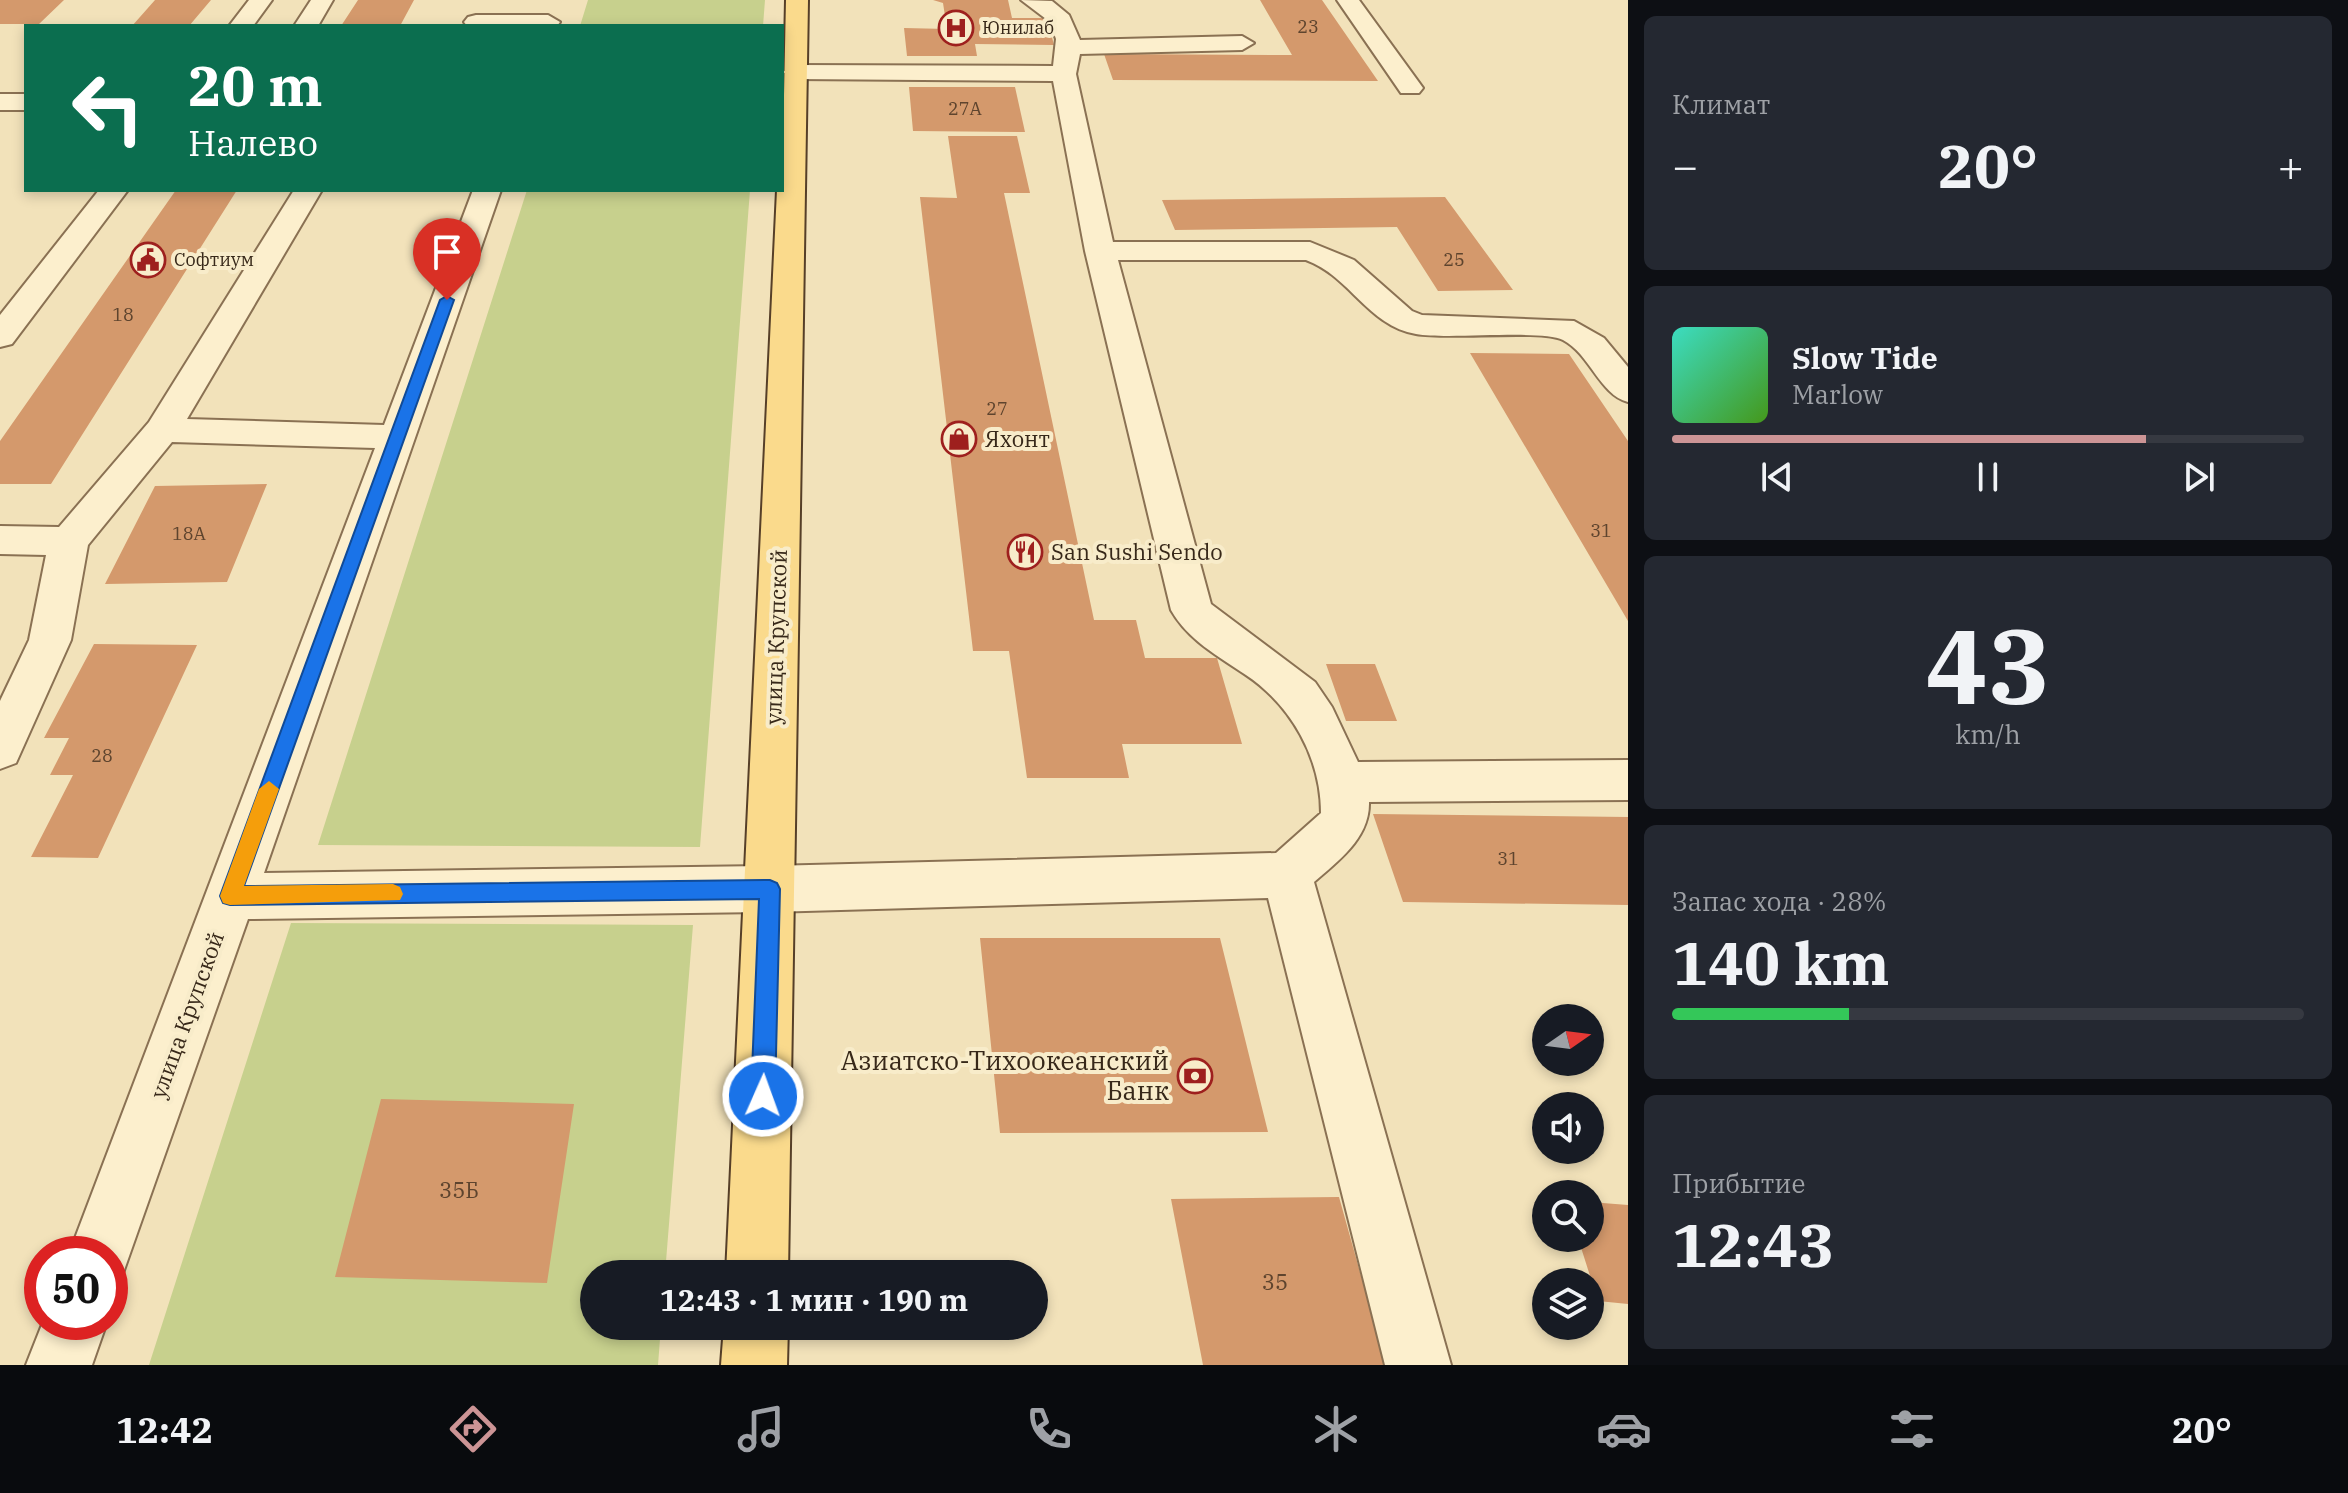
<!DOCTYPE html>
<html lang="ru">
<meta charset="utf-8">
<style>
body{margin:0;font-family:"IBM Plex Serif",serif;background:#242831;color:#f1f3f6;height:100vh;display:flex;flex-direction:column;font-size:30px;white-space:nowrap}
*{box-sizing:border-box;margin:0}
p{font-size:26px;color:#9ea1a6}
.icon{flex:none;width:44px;height:44px;fill:none;stroke:currentColor;stroke-width:2;stroke-linecap:round;stroke-linejoin:round}
.map{position:relative;flex:1;overflow:hidden}
.sheet{display:flex;flex-direction:column;gap:16px;padding:16px;background:#0d0f14;width:720px}
.sheet>*{flex:none}
.top-card{position:absolute;left:24px;top:24px;width:760px;height:168px;border-radius:0px;box-shadow:0 4px 12px #0003;background:#0b6e4f;color:#fff;overflow:hidden}
.needle{width:52px;rotate:76deg}
.tools{position:absolute;left:1532px;top:1004px;display:grid;gap:16px}
.tools a{display:grid;place-items:center;width:72px;height:72px;border-radius:50%;background:#171b24;box-shadow:0 4px 12px #0003;font-size:40px}
.speed{position:absolute;left:24px;top:1236px;display:flex;gap:16px;font-size:40px;font-weight:700;text-align:center}
.speed>*{display:grid;place-content:center;width:104px;height:104px;border-radius:50%;background:#171b24;box-shadow:0 4px 12px #0003;line-height:1}
.speed .limit{border:12px solid #d22;background:#fff;color:#111}
.pin{position:absolute;display:grid;place-items:center;width:68px;height:68px;color:#fff;margin:-82px -34px;border-radius:50% 50% 50% 0;rotate:-45deg;box-shadow:0 0 8px #0007}
.pin .icon{rotate:45deg}
.me{position:absolute;width:88px;margin:-44px;rotate:2deg;stroke-linejoin:round;filter:drop-shadow(0 0 6px #0008)}
.turn{display:flex;align-items:center;gap:28px;height:168px;padding:0 32px;font-size:36px}
.turn .icon{width:104px;height:104px;stroke-width:2.5}
.turn b{display:block;font-size:56px;line-height:68px}
.big{font-size:60px;font-weight:700;line-height:1.1}
.sheet .card{flex:1;display:flex;flex-direction:column;justify-content:center;gap:12px;min-width:0;padding:0 28px;border-radius:12px;background:#242831}
.sheet .dial{align-items:center;gap:0}
.dial b{font-size:104px;line-height:1}
.song{display:flex;align-items:center;gap:24px}
.cover{width:96px;height:96px;border-radius:12px;background:linear-gradient(135deg,hsl(170 70% 55%),hsl(100 70% 35%))}
.played{height:8px;border-radius:4px;background:linear-gradient(90deg,#cc9495 75%,#363941 75%)}
.keys{display:flex;justify-content:space-around;direction:ltr}
.heat{display:flex;justify-content:space-between;align-items:center;font-size:44px;direction:ltr}
.charge{height:12px;border-radius:6px;background:linear-gradient(90deg,#34c759 28%,#363941 0)}
.trip{position:absolute;left:580px;top:1260px;width:468px;height:80px;border-radius:40px;background:#171b24;box-shadow:0 4px 12px #0003;font-weight:700;line-height:80px;text-align:center}
.dock{display:flex;height:128px;justify-content:space-around;align-items:center;background:#090b0e;color:#9ea1a6}
.dock .icon{width:56px;height:56px}
.dock .selected{color:#cc9495}
.dock b{font-size:36px;color:#f1f3f6}
main{display:flex;flex:1;min-height:0}
.map>svg:first-child{display:block}
</style>
<main>
<div class="map">
<svg width="1628" height="1365" viewBox="0 0 1628 1365">
<rect width="100%" height="100%" fill="#f2e2ba"/>
<path fill="#c7d08d" d="M588 0H765L763 26H580Z
M527 190H750L700 847 318 845Z
M291 923 693 925 665 1274H594V1326H661L658 1365H149Z"/>
<path fill="#d4996c" d="M0 0H64L39 24H0Z
M155 0H211L189 26H132Z
M358 0H414L400 26H341Z
M933 0H1008L1012 18H1047L1054 45 975 44 977 56H907L904 28 947 29 943 3Z
M1260 0H1322L1378 81 1113 80 1104 54 1292 55Z
M909 87H1015L1025 132 913 131Z
M948 136H1017L1030 193H1004L1094 620H1136L1145 658H1217L1242 744H1122L1129 778H1027L1009 651H973L920 197 957 198Z
M176 190H237L51 484H0V441Z
M1445 197 1513 290 1438 291 1397 227 1175 230 1162 200Z
M1470 353 1569 354 1628 441V621Z
M267 484 227 582 105 584 155 486Z
M94 644 197 645 98 858 31 857 73 775H50L69 738H44Z
M1326 664H1375L1397 721H1346Z
M1373 814 1628 817V905L1403 902Z
M980 938H1220L1268 1132 1000 1133Z
M381 1099 574 1104 547 1283 335 1277Z
M1339 1197 1386 1365H1203L1171 1199Z
M1590 1202 1628 1205V1304L1598 1301 1578 1238H1590Z"/>
<g fill="none" stroke-linecap="round" stroke-linejoin="round">
<g stroke="#8a7153" stroke-width="4">
<path id="minor" d="M249 0H272L253 26H229Z
M311 0H333L318 26H294Z
M1021 0 1052 1 1069 15 1080 40 1242 36 1254 43 1242 50 1080 54 1076 74 1113 242H1310L1354 260 1412 311 1422 315 1574 321 1604 338 1628 367V402C1600 395 1590 354 1563 340 1541 329 1448 340 1416 334 1368 326 1350 276 1306 260H1118L1211 604 1315 682 1332 707 1358 762 1628 760V800L1369 802C1370 838 1338 861 1314 882L1451 1365H1385L1268 898 770 912 248 919 122 1276 110 1281V1254H69L375 448 172 442 88 545 71 640 16 763 0 769V701L29 640 46 555 0 554V526L59 527 149 422 294 190H322L187 419 384 425 473 190H501L264 873 770 866 1276 853 1321 813C1321 758 1291 705 1246 675 1218 656 1188 640 1171 610L1085 251 1053 81 795 79 783 72 795 65 1053 66 1056 39 1050 22Z
M1337 0H1359L1423 88 1419 93H1401Z
M476 15H548L560 22 557 26H467L464 22 468 17Z
M0 94H26V110H0Z
M99 190H128L12 344 0 347V315Z
M43 1322H107L92 1365H26Z"/>
</g>
<g stroke="#563f28" stroke-width="4">
<path id="major" d="M786 0H808L788 1274H726L777 190H782Z
M724 1326H788L787 1365H721Z"/>
</g>
<use href="#minor" fill="#fcefcd" fill-rule="evenodd"/>
<use href="#major" fill="#fada8c" fill-rule="evenodd"/>
</g>
<path fill="#1a73e8" stroke="#114b97" stroke-width="2" d="M447 296 454 300 244 886 770 880 777 883 780 889 775 1096 771 1105 763 1108 755 1105 751 1096 759 899 230 905 223 903 220 896 440 300Z"/>
<path fill="#f59e0b" d="M269 781 279 789 244 886 393 884 400 887 403 894 400 900 230 905 223 903 220 896 259 789Z"/>
<defs>
<g id="hospital-ring" transform="scale(1.8)"><circle r="9.5" fill="#f8ecca" stroke="#9e201e" stroke-width="1.5"/><path d="M-5-5h3v3.5h4V-5h3V5h-3V1.5h-4V5h-3Z" fill="#9e201e"/></g>
<g id="civic-ring" transform="scale(1.8)"><circle r="9.5" fill="#f8ecca" stroke="#9e201e" stroke-width="1.5"/><path d="M-.6-6.5H3V-4.5H.6V-3L4-1V1h2V6H-6V1h2V-1L-.6-3ZM-1.2 2.5V6h2.4V2.5Z" fill="#9e201e"/></g>
<g id="shop-ring" transform="scale(1.8)"><circle r="9.5" fill="#f8ecca" stroke="#9e201e" stroke-width="1.5"/><path d="M-5-2.5h2.3a2.7 3.5 0 0 1 5.4 0H5L5.5 6h-11ZM-1.5-2.5h3a1.5 2.3 0 0 0-3 0Z" fill="#9e201e"/></g>
<g id="restaurant-ring" transform="scale(1.8)"><circle r="9.5" fill="#f8ecca" stroke="#9e201e" stroke-width="1.5"/><path d="M-5-6h1v4h1v-4h1v4h1v-4h1v5L-1.5 .5V6h-2V.5L-5-1ZM5-6V6H3V1.5H1.5Q1.5-4 5-6Z" fill="#9e201e"/></g>
<g id="bank-ring" transform="scale(1.8)"><circle r="9.5" fill="#f8ecca" stroke="#9e201e" stroke-width="1.5"/><path d="M-6-4H6V4H-6ZM0-2.3a2.3 2.3 0 1 0 0 4.6a2.3 2.3 0 1 0 0-4.6Z" fill="#9e201e"/></g>
</defs>
<g fill-rule="evenodd">
<use href="#hospital-ring" x="956" y="28"/>
<use href="#civic-ring" x="148" y="260"/>
<use href="#shop-ring" x="959" y="439"/>
<use href="#restaurant-ring" x="1025" y="552"/>
<use href="#bank-ring" x="1195" y="1076"/>
</g>
<g text-anchor="middle" stroke-width="8" stroke-linejoin="round" paint-order="stroke">
<g font-size="18" fill="#5e442e">
<text x="1308" y="33">23</text>
<text x="965" y="115">27А</text>
<text x="1454" y="266">25</text>
<text x="123" y="321">18</text>
<text x="997" y="415">27</text>
<text x="1601" y="537">31</text>
<text x="189" y="540">18А</text>
<text x="102" y="762">28</text>
<text x="1508" y="865">31</text>
</g>
<g font-size="18" fill="#372819" stroke="#f8ecca" text-anchor="start">
<text x="982" y="34">Юнилаб</text>
<text x="174" y="266">Софтиум</text>
</g>
<g font-size="22" fill="#372819" stroke="#f8ecca" text-anchor="start">
<text x="985" y="447">Яхонт</text>
<text x="1051" y="560">San Sushi Sendo</text>
</g>
<g font-size="22" fill="#372819" stroke="#f8ecca">
<text transform="translate(776 637) rotate(-88)" y="8">улица Крупской</text>
<text transform="translate(187 1015) rotate(-70)" y="8">улица Крупской</text>
</g>
<g font-size="22" fill="#5e442e">
<text x="459" y="1198">35Б</text>
<text x="1275" y="1290">35</text>
</g>
<g font-size="26" fill="#372819" stroke="#f8ecca" text-anchor="end">
<text x="1169" y="1070">Азиатско-Тихоокеанский<tspan x="1169" dy="30">Банк</tspan></text>
</g>
</g>
</svg>
<div class="tools">
<a><svg class="needle" viewBox="-14 -14 28 28"><path d="M0-13l5 13h-10z" fill="#e53935"/><path d="M0 13l5-13h-10z" fill="#9ea1a6"/></svg></a>
<a><svg class="icon" aria-label="sound" viewBox="0 0 24 24"><path d="M4 9h4l5-4v14l-5-4H4zM17 9q2 3 0 6"/></svg></a>
<a><svg class="icon" aria-label="search" viewBox="0 0 24 24"><circle cx="10" cy="10" r="6"/><path d="M15 15l6 6"/></svg></a>
<a><svg class="icon" aria-label="layers" viewBox="0 0 24 24"><path d="M12 4l9 5-9 5-9-5zM3 14l9 5 9-5"/></svg></a>
</div>
<div class="speed"><div class="limit">50</div></div>
<div class="pin" style="left:447px;top:300px;background:#d93025"><svg class="icon" aria-label="arrive" viewBox="0 0 24 24"><path d="M6 21V4h12l-3 4 3 4H6"/></svg></div>
<svg class="me" style="left:763px;top:1096px" viewBox="-20 -20 40 40"><circle r="17" fill="#1a73e8" stroke="#fff" stroke-width="3"/><path d="M0-11L8 9 0 5-8 9z" fill="#fff"/></svg>
<div class="trip">12:43 · 1 мин · 190 m</div>
<div class="top-card">
<div class="turn"><svg class="icon" aria-label="left" viewBox="0 0 24 24"><path d="M17 20v-9H6M10 6l-5 5 5 5"/></svg><div><b>20 m</b>Налево</div></div>
</div>
</div>
<section class="sheet">
<div class="card"><p>Климат</p>
<div class="heat"><a>−</a><b class="big">20°</b><a>+</a></div>
</div>
<div class="card">
<div class="song"><i class="cover"></i><div><b>Slow Tide</b><p>Marlow</p></div></div>
<div class="played"></div>
<div class="keys"><svg class="icon" aria-label="previous" viewBox="0 0 24 24"><path d="M18 5L8 12l10 7zM5 5v14"/></svg><svg class="icon" aria-label="pause" viewBox="0 0 24 24"><path d="M8 5v14M16 5v14"/></svg><svg class="icon" aria-label="next" viewBox="0 0 24 24"><path d="M6 5l10 7-10 7zM19 5v14"/></svg></div>
</div>
<div class="card dial"><b>43</b><p>km/h</p></div>
<div class="card"><p>Запас хода · 28%</p><b class="big">140 km</b><div class="charge"></div></div>
<div class="card"><p>Прибытие</p><b class="big">12:43</b></div>
</section>
</main>
<nav class="dock">
<b>12:42</b>
<svg class="icon selected" aria-label="directions" viewBox="0 0 24 24"><path d="M12 3l9 9-9 9-9-9zM9 14v-3h6M13 9l2 2-2 2"/></svg>
<svg class="icon" aria-label="music" viewBox="0 0 24 24"><path d="M9 18V5l10-2v13"/><circle cx="6" cy="18" r="3"/><circle cx="16" cy="16" r="3"/></svg>
<svg class="icon" aria-label="phone" viewBox="0 0 24 24"><path d="M5 4h4l2 5-3 2q2 4 5 5l2-3 5 2v4C11 20 4 13 5 4z"/></svg>
<svg class="icon" aria-label="climate" viewBox="0 0 24 24"><path d="M12 3v18M4 7l16 10M4 17L20 7"/></svg>
<svg class="icon" aria-label="car" viewBox="0 0 24 24"><path d="M5 17H2v-5l4-1 3-4h7l3 4 3 1v5h-3M9 17h6M6 11h13"/><circle cx="7" cy="17" r="2"/><circle cx="17" cy="17" r="2"/></svg>
<svg class="icon" aria-label="filters" viewBox="0 0 24 24"><path d="M4 7h16M4 17h16"/><circle cx="9" cy="7" r="2"/><circle cx="15" cy="17" r="2"/></svg>
<b>20°</b>
</nav>
